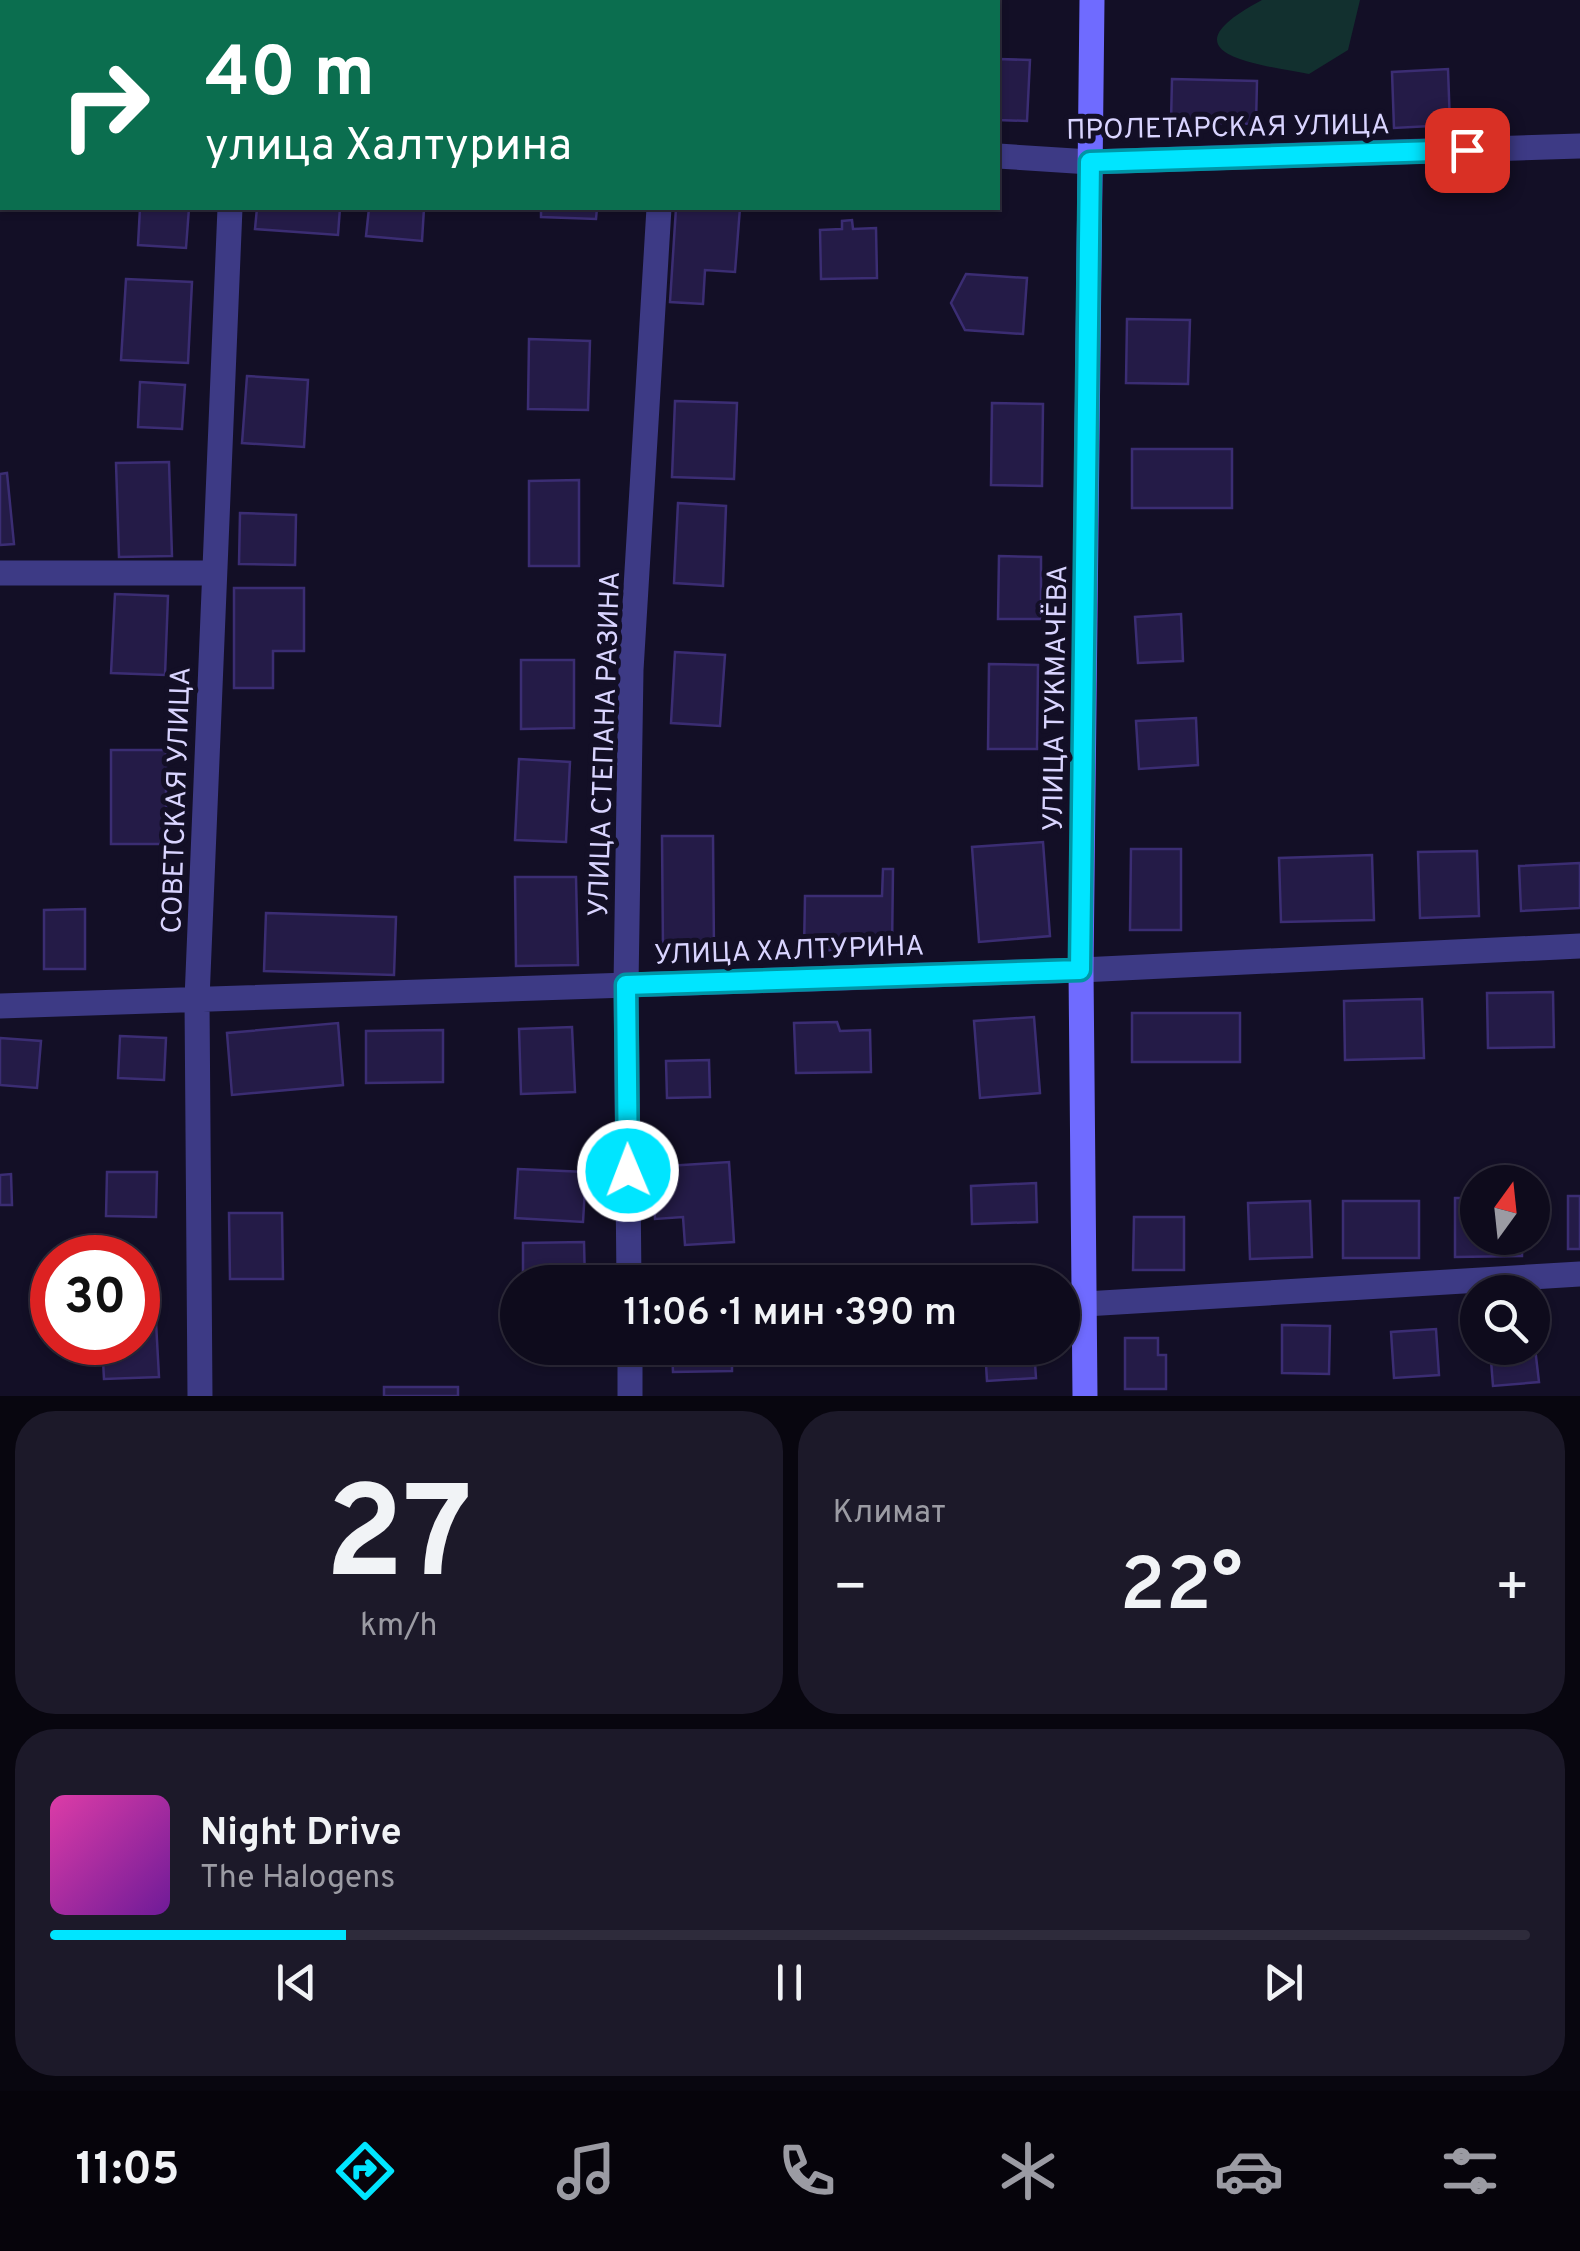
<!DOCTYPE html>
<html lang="ru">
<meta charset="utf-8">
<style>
body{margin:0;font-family:Overpass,sans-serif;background:#1c1929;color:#f1f3f6;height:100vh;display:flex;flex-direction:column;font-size:38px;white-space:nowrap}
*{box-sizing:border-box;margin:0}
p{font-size:32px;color:#9b9ba3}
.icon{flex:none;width:55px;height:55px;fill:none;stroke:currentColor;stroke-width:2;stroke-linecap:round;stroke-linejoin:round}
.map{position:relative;height:1396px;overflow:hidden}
.side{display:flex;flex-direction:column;gap:15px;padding:15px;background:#08060f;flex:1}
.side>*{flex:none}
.banner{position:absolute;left:0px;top:0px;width:1000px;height:210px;box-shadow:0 2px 8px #0004,0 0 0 2px #2e2b3b;background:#0b6e4f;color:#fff;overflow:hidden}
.needle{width:65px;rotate:15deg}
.buttons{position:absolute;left:1460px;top:1165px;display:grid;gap:20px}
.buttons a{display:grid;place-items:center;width:90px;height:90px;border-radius:50%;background:#0e0b1c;box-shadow:0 2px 8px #0004,0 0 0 2px #2e2b3b;font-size:50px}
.speed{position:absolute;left:30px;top:1235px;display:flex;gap:20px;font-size:50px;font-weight:700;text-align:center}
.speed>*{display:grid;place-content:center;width:130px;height:130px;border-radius:50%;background:#0e0b1c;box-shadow:0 2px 8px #0004,0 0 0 2px #2e2b3b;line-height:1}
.speed .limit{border:15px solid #d22;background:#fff;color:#111}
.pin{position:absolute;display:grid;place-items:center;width:85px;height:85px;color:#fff;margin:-42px;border-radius:20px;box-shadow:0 5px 15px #0006}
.me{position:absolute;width:110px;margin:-55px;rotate:359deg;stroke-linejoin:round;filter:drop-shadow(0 0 8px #0008)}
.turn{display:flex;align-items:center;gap:35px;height:210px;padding:0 40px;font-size:45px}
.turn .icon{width:130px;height:130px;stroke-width:2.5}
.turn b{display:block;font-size:70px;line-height:85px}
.big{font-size:75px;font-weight:600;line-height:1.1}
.side .card{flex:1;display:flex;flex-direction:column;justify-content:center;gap:15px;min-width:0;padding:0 35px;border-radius:40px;background:#1c1929}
.side .dial{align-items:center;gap:0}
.dial b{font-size:130px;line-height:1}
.song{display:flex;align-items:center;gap:30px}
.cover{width:120px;height:120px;border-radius:15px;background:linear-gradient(135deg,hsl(320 70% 55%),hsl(280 70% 35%))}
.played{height:10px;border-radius:5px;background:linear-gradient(90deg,#00e5ff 20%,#2e2b3b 20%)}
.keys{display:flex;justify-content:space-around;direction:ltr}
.heat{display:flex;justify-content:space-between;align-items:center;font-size:55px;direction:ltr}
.side .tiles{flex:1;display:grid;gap:15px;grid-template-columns:1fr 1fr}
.card:last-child{grid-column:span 2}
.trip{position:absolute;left:500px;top:1265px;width:580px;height:100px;border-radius:50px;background:#0e0b1c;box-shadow:0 2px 8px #0004,0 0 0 2px #2e2b3b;font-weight:600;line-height:100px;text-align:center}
.tab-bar{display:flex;height:160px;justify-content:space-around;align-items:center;background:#06040b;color:#9b9ba3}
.tab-bar .icon{width:70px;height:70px}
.tab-bar .active{color:#00e5ff}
.tab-bar b{font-size:45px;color:#f1f3f6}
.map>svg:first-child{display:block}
</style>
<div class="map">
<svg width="1580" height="1396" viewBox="0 0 1580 1396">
<rect width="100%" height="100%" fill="#130f26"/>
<path fill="#12302f" d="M1262 0H1360L1348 50 1309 74C1256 64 1160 54 1262 0Z"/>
<path fill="#241b47" stroke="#3b2d73" stroke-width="2.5" d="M0 53H2V97H0Z
M998 59 1030 60 1027 121 998 120Z
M1448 69 1450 125 1394 128 1392 72Z
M1172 79 1257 81 1256 124 1171 122Z
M140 208H189L186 248 138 245Z
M257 208H340L338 235 255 229Z
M369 208H424L422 241 366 236Z
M541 208H597L596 219 541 217Z
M676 208H740L735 272 705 270 703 304 670 302Z
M852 220 853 229 876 228 877 278 821 279 820 230 842 229V221Z
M966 274 1027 278 1023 334 965 330 951 303Z
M126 279 192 282 188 363 121 360Z
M1127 319 1190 320 1188 384 1126 383Z
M529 339 590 341 588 410 528 409Z
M247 376 308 380 304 447 242 443Z
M140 382 185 385 182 429 138 427Z
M675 401 737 403 734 479 672 477Z
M992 403 1043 404 1042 486 991 485Z
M1132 449H1232V508H1132Z
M169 462 172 556 119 557 116 463Z
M7 473 14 544 0 545V474Z
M579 480V566H529V481Z
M678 503 726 506 723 586 674 583Z
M240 513 296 515 295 565 239 564Z
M999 556 1041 557V619H998Z
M234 588H304V651H273V688H234Z
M115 594 168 596 165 675 111 673Z
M1181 614 1183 661 1138 663 1135 617Z
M675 652 725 655 720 726 671 723Z
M521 660H574V728L521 729Z
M989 664 1038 665 1037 749H988Z
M1196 718 1198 765 1139 769 1136 721Z
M111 750H166V844H111Z
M519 759 570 762 566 842 515 840Z
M662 836H713L714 951H663Z
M1043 842 1050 936 979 942 972 847Z
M1131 849H1181V930H1130Z
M1477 851 1479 916 1420 918 1418 852Z
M1372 855 1374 920 1281 922 1279 858Z
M1580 863V908L1521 911 1519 866Z
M883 869H893L892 951 804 950 805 896H882Z
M515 877H576L578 965 516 966Z
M85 909V969H44V910Z
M266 913 396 917 394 975 264 971Z
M1553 992 1554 1047 1488 1048 1487 993Z
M1422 999 1424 1058 1345 1060 1344 1001Z
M1132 1013H1240V1062H1132Z
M1034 1017 1040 1093 980 1098 974 1021Z
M837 1022 840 1031 870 1030 871 1072 796 1073 794 1023Z
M338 1023 343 1085 232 1095 227 1033Z
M572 1027 575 1092 521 1094 519 1029Z
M443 1030V1082L366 1083V1031Z
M120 1036 166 1038 164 1080 118 1078Z
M0 1038 41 1041 37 1088 0 1085Z
M709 1060 710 1097 667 1098 666 1061Z
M729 1162 734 1242 685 1245 683 1217 655 1219 652 1167Z
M518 1169 586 1172 583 1222 515 1218Z
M107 1172H157L156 1217 106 1216Z
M11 1174 12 1205H0V1175Z
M1036 1183 1037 1222 972 1224 971 1186Z
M1568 1196H1580V1249H1568Z
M1455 1198H1478V1238H1522V1256L1455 1257Z
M1310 1201 1312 1257 1250 1259 1248 1203Z
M1343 1201H1419V1258H1343Z
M229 1213H282L283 1279H230Z
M1134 1217H1184V1270H1133Z
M584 1242 585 1282H523V1243Z
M731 1277V1282H671V1278Z
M156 1322 159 1377 104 1379 102 1342H138V1323Z
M1532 1322 1539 1382 1493 1386 1490 1348H1532Z
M1282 1325 1330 1326 1329 1374 1282 1373Z
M1436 1329 1439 1375 1394 1378 1391 1332Z
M1125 1338H1158V1355H1166V1389H1125Z
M525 1348H586V1351L525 1352Z
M672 1348H732V1371L673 1372Z
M985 1348H1034L1036 1378 987 1381Z
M384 1387H458V1396H384Z"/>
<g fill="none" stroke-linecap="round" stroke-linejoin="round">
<path stroke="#3d3a85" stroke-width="25" d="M240 2V0
M0 127H2
M998 156 1090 162 1580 146
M0 573H214
M0 1006 1081 970 1580 946
M629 1282 626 985 631 670 659 208
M1085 1304 1580 1274
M630 1348V1396
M200 1396 197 999 230 208"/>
<path stroke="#6f6bff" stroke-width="25" d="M1085 1396 1081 970 1092 0"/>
</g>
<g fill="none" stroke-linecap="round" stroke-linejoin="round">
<g stroke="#0095a6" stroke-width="25">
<path id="route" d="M628 1171 626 985 1080 970 1090 162 1467 150"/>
</g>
<use href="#route" stroke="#00e5ff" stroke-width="18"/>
</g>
<g text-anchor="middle" stroke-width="10" stroke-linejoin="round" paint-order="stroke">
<g font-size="28" fill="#d9d4ff" stroke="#130f26">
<text transform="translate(1228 126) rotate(-1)" y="10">ПРОЛЕТАРСКАЯ УЛИЦА</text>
<text transform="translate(1054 698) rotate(-89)" y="10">УЛИЦА ТУКМАЧЁВА</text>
<text transform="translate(603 744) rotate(-88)" y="10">УЛИЦА СТЕПАНА РАЗИНА</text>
<text transform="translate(175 800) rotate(-88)" y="10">СОВЕТСКАЯ УЛИЦА</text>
<text transform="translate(789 949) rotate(-2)" y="10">УЛИЦА ХАЛТУРИНА</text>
</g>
</g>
</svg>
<div class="buttons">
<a><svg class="needle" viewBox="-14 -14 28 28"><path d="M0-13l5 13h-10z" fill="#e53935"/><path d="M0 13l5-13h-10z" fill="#9b9ba3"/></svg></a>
<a><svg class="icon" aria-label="search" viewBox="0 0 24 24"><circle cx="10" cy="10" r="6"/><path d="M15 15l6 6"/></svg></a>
</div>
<div class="speed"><div class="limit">30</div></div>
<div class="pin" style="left:1467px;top:150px;background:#d93025"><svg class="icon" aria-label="arrive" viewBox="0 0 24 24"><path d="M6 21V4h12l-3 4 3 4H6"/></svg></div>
<svg class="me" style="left:628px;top:1171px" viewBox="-20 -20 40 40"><circle r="17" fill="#00e5ff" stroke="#fff" stroke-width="3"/><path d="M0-11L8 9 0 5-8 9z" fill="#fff"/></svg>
<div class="trip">11:06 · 1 мин · 390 m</div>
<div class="banner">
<div class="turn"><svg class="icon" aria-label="right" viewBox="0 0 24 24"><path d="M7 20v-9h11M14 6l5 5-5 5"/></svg><div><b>40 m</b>улица Халтурина</div></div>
</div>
</div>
<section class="side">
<div class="tiles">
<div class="card dial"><b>27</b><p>km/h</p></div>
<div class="card"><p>Климат</p>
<div class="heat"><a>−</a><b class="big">22°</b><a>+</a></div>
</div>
<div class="card">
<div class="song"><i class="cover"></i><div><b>Night Drive</b><p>The Halogens</p></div></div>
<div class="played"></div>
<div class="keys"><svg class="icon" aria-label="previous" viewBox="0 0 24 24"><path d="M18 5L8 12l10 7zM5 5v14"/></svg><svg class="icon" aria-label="pause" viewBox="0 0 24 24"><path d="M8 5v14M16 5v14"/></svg><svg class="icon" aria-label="next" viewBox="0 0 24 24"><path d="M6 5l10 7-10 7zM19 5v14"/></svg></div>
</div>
</div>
</section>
<nav class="tab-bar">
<b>11:05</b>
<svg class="icon active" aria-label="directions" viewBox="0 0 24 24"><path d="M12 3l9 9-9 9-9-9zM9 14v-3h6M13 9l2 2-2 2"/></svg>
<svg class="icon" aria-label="music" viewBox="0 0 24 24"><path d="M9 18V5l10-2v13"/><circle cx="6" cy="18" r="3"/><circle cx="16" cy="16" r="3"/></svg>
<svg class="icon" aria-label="phone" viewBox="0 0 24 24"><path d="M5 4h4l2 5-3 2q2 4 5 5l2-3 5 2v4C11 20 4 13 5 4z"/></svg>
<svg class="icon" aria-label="climate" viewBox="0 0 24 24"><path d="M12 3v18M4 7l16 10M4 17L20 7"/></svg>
<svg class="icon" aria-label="car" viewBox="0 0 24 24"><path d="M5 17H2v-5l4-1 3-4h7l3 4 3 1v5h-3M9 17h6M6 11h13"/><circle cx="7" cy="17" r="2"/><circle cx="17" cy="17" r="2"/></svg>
<svg class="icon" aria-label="filters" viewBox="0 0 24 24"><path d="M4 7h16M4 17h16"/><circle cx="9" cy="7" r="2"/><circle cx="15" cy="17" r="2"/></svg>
</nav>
